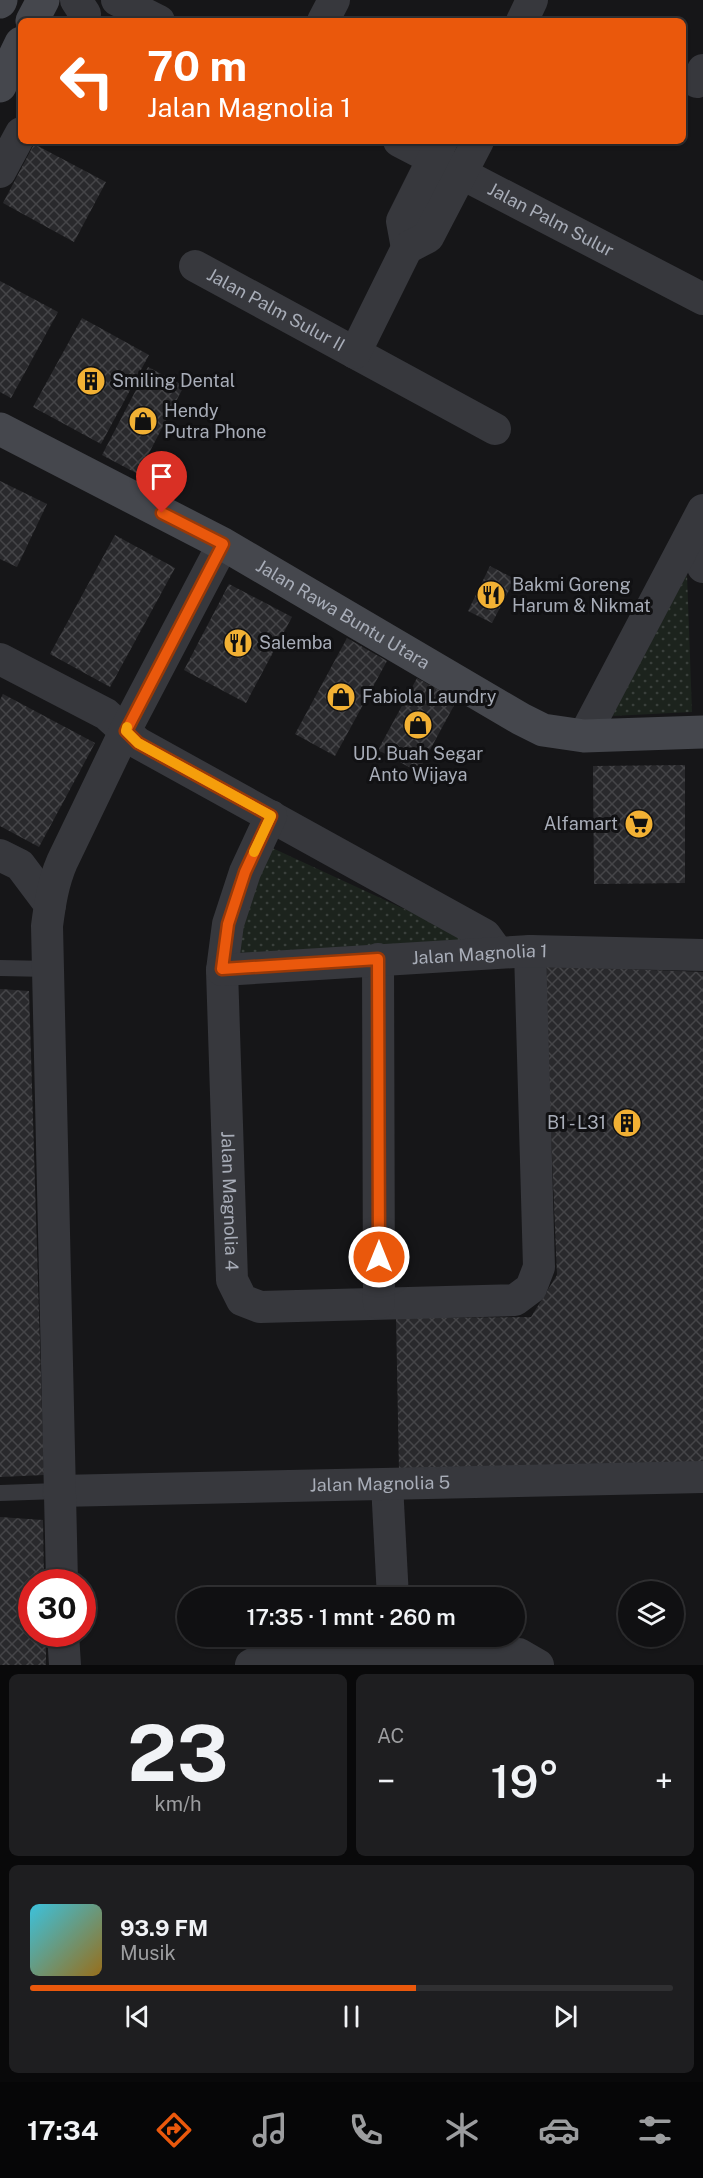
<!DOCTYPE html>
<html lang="id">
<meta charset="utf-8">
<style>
body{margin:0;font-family:"Public Sans",sans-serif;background:#1e1e20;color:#f1f3f6;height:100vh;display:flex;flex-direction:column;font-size:22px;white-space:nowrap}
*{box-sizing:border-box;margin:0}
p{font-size:20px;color:#9c9d9f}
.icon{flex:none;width:33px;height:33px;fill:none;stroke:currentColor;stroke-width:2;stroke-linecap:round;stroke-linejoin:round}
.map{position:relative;height:1665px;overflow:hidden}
.sheet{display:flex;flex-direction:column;gap:9px;padding:9px;background:#09090a;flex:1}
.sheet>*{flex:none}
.top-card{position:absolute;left:18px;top:18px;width:668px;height:126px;border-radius:9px;box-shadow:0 2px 4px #0004,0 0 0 2px #303032;background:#ea580c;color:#fff;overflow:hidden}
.controls{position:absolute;left:618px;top:1581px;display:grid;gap:12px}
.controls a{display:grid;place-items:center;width:66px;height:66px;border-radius:50%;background:#101012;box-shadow:0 2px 4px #0004,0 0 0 2px #303032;font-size:30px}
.speed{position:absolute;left:18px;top:1569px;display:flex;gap:12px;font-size:30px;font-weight:700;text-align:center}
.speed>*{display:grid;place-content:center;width:78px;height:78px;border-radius:50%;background:#101012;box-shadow:0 2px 4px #0004,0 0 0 2px #303032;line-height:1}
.speed .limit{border:9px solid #d22;background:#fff;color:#111}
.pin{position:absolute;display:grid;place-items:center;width:51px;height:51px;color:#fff;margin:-62px -26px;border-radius:50% 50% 50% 0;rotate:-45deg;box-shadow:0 0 6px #0007}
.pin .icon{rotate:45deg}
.me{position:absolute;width:66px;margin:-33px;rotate:0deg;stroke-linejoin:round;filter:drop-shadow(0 0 4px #0008)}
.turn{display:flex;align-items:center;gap:21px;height:126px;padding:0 30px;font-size:27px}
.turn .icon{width:78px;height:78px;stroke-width:2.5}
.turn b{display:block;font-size:42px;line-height:51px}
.big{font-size:45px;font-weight:600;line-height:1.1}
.sheet .tile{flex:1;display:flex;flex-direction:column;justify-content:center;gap:9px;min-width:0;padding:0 21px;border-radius:9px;background:#1e1e20}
.sheet .dial{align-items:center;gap:0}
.dial b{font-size:78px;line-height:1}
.song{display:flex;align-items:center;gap:18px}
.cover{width:72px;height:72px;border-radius:9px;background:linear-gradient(135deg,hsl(190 70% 55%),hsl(40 70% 35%))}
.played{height:6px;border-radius:3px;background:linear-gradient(90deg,#ea580c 60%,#303032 60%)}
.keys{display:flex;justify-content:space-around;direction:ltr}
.heat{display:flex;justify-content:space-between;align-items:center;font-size:33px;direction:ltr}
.sheet .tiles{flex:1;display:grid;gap:9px;grid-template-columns:1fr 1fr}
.tile:last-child{grid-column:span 2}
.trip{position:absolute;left:177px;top:1587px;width:348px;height:60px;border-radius:30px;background:#101012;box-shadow:0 2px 4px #0004,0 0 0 2px #303032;font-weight:600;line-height:60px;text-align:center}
.tab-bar{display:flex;height:96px;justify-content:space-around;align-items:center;background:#060607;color:#9c9d9f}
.tab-bar .icon{width:42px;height:42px}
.tab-bar .active{color:#ea580c}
.tab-bar b{font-size:27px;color:#f1f3f6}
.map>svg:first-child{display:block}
</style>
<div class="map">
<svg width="703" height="1665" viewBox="0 0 703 1665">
<defs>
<pattern id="green-dots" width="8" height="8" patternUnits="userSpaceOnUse" patternTransform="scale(1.5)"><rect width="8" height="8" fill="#1c231d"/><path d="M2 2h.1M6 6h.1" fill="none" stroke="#3a403c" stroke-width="1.8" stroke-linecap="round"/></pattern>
<pattern id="building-cross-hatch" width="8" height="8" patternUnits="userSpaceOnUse" patternTransform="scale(1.5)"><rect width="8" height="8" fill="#29292c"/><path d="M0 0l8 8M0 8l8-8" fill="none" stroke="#454548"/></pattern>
</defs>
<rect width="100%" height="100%" fill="#161618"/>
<path fill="url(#green-dots)" d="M687 574 692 712 612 716Z
M268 846 480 944 228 958Z"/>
<path fill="url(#building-cross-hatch)" d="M34 144 106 182 74 242 3 203Z
M0 281 58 312 11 398 0 392Z
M82 318 149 355 101 444 33 407Z
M148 367 184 386 138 474 102 455Z
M0 481 47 504 17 567 0 559Z
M115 535 175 568 110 687 50 654Z
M490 566 515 579 492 623 468 611Z
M229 584 292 617 246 703 184 670Z
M347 638 387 661 335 756 295 734Z
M417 678 457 700 418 772 378 750Z
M3 694 95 743 39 847 0 826V700Z
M685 765V883L594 884 593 766Z
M544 966 703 972V1467L399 1470 396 1318 531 1317 557 1275Z
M0 989 29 991 44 1475 0 1477Z
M0 1517 43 1520 44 1582H32V1634H46V1665H0Z"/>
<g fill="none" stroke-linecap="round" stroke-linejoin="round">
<path stroke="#37383d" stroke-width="16" d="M0 968 49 969
M0 1493 58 1491"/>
<g stroke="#37383d" stroke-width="32">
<path d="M76 0 85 14 82 21"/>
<path d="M117 0 159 21"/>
<path d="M323 21 334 0"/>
<path d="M522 21 532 0"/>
<path d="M697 82 703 70"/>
<path id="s1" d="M399 141 703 299"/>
<path d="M0 172 21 133"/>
<path d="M407 248 402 221 442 141"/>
<path id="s2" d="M195 266 495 429"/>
<path d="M355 353 407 248 428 237 478 141"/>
<path d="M700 517 703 567"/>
<path d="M0 659 106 714 138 743 485 935 493 946 494 953"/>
<path d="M584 736 703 510"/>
<path id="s3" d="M271 816 245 872 228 924 222 970 232 1280 242 1300 260 1307 515 1300 531 1288 539 1267 530 951"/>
<path d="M0 855 20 865 50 905"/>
<path d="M378 959 379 1303"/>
<path id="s4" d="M222 970 530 951 703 955"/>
<path d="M387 1484 393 1598"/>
<path id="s5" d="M58 1491 703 1477"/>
<path d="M62 1582 47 926C50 903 53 883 62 862L125 731 223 544"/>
<path d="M63 1634 65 1665"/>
<path d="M251 1665 268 1656 519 1654 538 1665"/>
</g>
<g stroke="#45474d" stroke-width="33">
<path d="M0 2 1 0"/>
<path d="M32 21 43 0"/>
<path d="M0 86 21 43"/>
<path id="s6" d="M0 429 223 544 521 719 543 730 584 736 703 732"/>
</g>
</g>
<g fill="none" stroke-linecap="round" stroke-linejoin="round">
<g stroke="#983908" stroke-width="15">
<path id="route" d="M162 513 223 544 126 731 138 743 271 816 245 872 228 924 222 969 378 959 379 1257"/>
</g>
<use href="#route" stroke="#ea580c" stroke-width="10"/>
<path stroke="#f59e0b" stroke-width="10" d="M127 727 126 731 138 743 271 816 254 852"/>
</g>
<defs>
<g id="building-disc" transform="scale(1.5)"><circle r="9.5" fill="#f2b134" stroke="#111113"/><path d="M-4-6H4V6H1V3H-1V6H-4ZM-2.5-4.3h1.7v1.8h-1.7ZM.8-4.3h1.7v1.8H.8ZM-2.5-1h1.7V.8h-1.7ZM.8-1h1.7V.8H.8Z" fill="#111"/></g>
<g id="shop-disc" transform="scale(1.5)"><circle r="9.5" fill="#f2b134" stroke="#111113"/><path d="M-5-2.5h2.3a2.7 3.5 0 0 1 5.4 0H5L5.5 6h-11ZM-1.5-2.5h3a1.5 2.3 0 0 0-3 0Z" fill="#111"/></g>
<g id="restaurant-disc" transform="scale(1.5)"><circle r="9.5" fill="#f2b134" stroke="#111113"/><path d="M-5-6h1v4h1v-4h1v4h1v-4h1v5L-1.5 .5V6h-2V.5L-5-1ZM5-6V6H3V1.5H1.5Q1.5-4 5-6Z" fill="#111"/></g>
<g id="supermarket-disc" transform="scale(1.5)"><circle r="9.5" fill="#f2b134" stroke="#111113"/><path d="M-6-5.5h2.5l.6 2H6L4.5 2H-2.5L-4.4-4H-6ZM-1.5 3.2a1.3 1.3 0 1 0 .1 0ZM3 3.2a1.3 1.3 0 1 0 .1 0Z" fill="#111"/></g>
</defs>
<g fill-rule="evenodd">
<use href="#building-disc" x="91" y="381"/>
<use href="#shop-disc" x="143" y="421"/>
<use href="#restaurant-disc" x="491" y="595"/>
<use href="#restaurant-disc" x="238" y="643"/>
<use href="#shop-disc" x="341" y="697"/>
<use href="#shop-disc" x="418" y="725"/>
<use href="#supermarket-disc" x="639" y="824"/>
<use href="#building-disc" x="627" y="1123"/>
</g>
<g text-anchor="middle" stroke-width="6" stroke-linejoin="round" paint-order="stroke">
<g font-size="18" fill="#a8adb8" stroke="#111113">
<text dy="6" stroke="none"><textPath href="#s1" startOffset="171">Jalan Palm Sulur</textPath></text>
<text dy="6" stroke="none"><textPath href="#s2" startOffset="92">Jalan Palm Sulur II</textPath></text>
<text dy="6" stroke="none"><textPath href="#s6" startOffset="390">Jalan Rawa Buntu Utara</textPath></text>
<text dy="6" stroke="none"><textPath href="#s4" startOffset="258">Jalan Magnolia 1</textPath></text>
<text dy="6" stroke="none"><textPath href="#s3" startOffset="394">Jalan Magnolia 4</textPath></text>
<text dy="6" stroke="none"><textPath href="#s5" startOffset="322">Jalan Magnolia 5</textPath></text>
</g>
<g font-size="18" fill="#a8adb8" stroke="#111113" text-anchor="start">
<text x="112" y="387">Smiling Dental</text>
<text x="164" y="417">Hendy<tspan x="164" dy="21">Putra Phone</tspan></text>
<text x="512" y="591">Bakmi Goreng<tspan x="512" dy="21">Harum &amp; Nikmat</tspan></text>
<text x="259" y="649">Salemba</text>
<text x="362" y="703">Fabiola Laundry</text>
<text x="418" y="760" text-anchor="middle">UD. Buah Segar<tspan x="418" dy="21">Anto Wijaya</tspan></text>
<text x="618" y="830" text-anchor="end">Alfamart</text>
<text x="606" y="1129" text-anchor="end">B1 - L31</text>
</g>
</g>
</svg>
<div class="controls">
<a><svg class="icon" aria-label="layers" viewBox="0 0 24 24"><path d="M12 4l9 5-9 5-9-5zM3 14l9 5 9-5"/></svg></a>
</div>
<div class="speed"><div class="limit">30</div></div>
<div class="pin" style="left:162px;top:513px;background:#d93025"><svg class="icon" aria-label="arrive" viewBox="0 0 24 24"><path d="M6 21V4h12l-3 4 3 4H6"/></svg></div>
<svg class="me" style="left:379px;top:1257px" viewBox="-20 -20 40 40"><circle r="17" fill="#ea580c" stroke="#fff" stroke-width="3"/><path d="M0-11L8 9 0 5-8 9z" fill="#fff"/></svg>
<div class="trip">17:35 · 1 mnt · 260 m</div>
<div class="top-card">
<div class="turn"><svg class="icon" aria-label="left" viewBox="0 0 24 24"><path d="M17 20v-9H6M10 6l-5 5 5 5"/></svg><div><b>70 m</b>Jalan Magnolia 1</div></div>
</div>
</div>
<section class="sheet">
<div class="tiles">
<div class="tile dial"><b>23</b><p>km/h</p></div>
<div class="tile"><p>AC</p>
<div class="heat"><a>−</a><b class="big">19°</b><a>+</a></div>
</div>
<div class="tile">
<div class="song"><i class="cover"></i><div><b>93.9 FM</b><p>Musik</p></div></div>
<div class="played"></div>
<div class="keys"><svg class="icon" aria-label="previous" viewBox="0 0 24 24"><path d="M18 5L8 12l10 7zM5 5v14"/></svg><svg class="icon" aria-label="pause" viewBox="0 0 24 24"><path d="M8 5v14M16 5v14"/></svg><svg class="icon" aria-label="next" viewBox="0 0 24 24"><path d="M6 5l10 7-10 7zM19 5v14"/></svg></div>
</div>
</div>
</section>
<nav class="tab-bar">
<b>17:34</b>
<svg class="icon active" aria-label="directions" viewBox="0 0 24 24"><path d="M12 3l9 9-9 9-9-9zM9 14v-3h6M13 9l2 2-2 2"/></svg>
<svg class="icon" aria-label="music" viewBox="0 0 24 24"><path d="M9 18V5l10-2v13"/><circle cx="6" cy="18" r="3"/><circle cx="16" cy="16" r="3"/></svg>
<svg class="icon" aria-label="phone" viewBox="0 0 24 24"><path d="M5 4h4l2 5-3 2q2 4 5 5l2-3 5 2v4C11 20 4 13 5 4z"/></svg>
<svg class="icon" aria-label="climate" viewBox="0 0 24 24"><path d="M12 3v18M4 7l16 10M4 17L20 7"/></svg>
<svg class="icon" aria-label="car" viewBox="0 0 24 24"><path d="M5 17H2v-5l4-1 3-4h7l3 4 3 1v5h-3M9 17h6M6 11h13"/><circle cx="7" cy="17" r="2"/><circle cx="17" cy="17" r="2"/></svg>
<svg class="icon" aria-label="filters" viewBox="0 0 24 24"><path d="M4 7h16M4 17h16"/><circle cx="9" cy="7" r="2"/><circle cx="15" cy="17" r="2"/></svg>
</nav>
